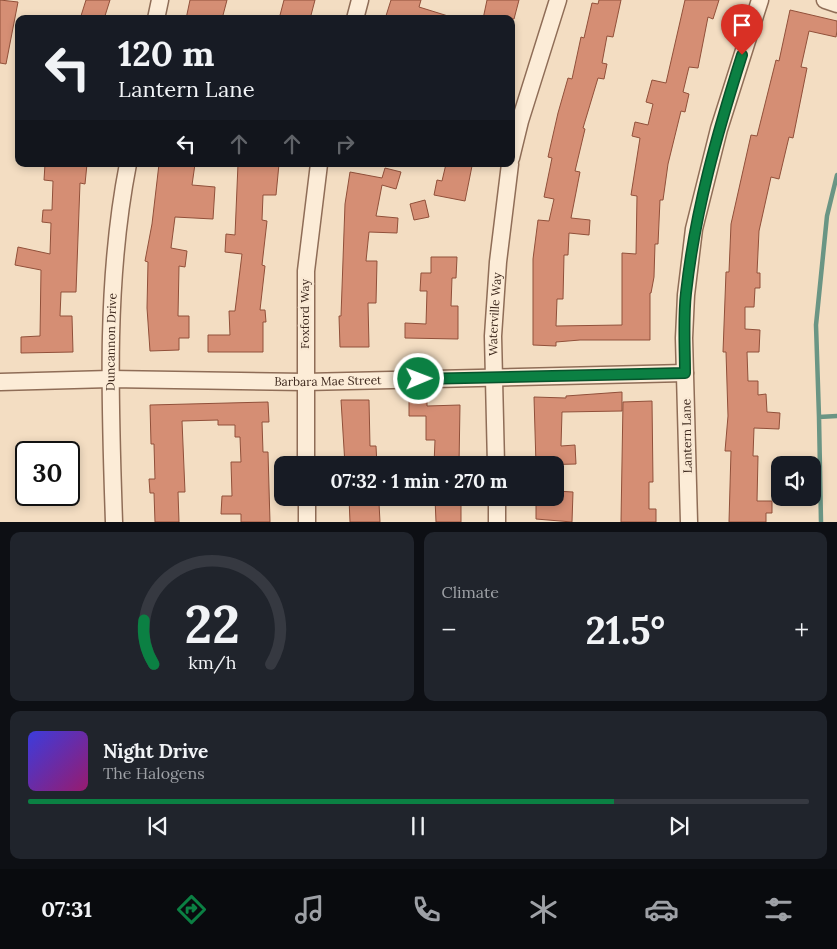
<!DOCTYPE html>
<meta charset="utf-8">
<style>
body{margin:0;font-family:Lora,serif;background:#20242c;color:#f1f3f6;height:100vh;display:flex;flex-direction:column;font-size:19px;white-space:nowrap}
*{box-sizing:border-box;margin:0}
p{font-size:16px;color:#9ea1a6}
.icon{flex:none;width:28px;height:28px;fill:none;stroke:currentColor;stroke-width:2;stroke-linecap:round;stroke-linejoin:round}
.map{position:relative;height:522px;overflow:hidden}
.panel{display:flex;flex-direction:column;gap:10px;padding:10px;background:#0d0f14;flex:1}
.panel>*{flex:none}
.hud{position:absolute;left:15px;top:15px;width:500px;height:152px;border-radius:10px;box-shadow:0 2px 8px #0003;background:#171b24;color:#f1f3f6;overflow:hidden}
.fabs{position:absolute;left:771px;top:456px;display:grid;gap:10px}
.fabs a{display:grid;place-items:center;width:50px;height:50px;border-radius:10px;background:#171b24;box-shadow:0 2px 8px #0003;font-size:25px}
.speed{position:absolute;left:15px;top:441px;display:flex;gap:10px;font-size:25px;font-weight:700;text-align:center}
.speed>*{display:grid;place-content:center;width:65px;height:65px;border-radius:50%;background:#171b24;box-shadow:0 2px 8px #0003;line-height:1}
.speed .limit{border:2px solid #111;border-radius:8px;background:#fff;color:#111}
.pin{position:absolute;display:grid;place-items:center;width:42px;height:42px;color:#fff;margin:-51px -21px;border-radius:50% 50% 50% 0;rotate:-45deg;box-shadow:0 0 5px #0007}
.pin .icon{rotate:45deg}
.me{position:absolute;width:55px;margin:-28px;rotate:89deg;stroke-linejoin:round;filter:drop-shadow(0 0 4px #0008)}
.turn{display:flex;align-items:center;gap:18px;height:105px;padding:0 20px;font-size:22px}
.turn .icon{width:65px;height:65px;stroke-width:2.5}
.turn b{display:block;font-size:35px;line-height:42px}
.lanes{display:flex;align-items:center;height:48px;padding:0 20px;background:#0003;justify-content:center;gap:25px;direction:ltr}
.lanes .off{opacity:.35}
.big{font-size:38px;font-weight:700;line-height:1.1}
.panel .widget{flex:1;display:flex;flex-direction:column;justify-content:center;gap:8px;min-width:0;padding:0 18px;border-radius:10px;background:#20242c}
.panel .dial{align-items:center;gap:0}
.dial svg{height:130px;overflow:visible;fill:none;stroke:#363941;stroke-width:7;stroke-linecap:round;text-anchor:middle}
.dial text{fill:#f1f3f6;stroke:none}
.song{display:flex;align-items:center;gap:15px}
.cover{width:60px;height:60px;border-radius:8px;background:linear-gradient(135deg,hsl(240 70% 55%),hsl(320 70% 35%))}
.played{height:5px;border-radius:2px;background:linear-gradient(90deg,#0b8043 75%,#363941 75%)}
.keys{display:flex;justify-content:space-around;direction:ltr}
.heat{display:flex;justify-content:space-between;align-items:center;font-size:28px;direction:ltr}
.panel .tiles{flex:1;display:grid;gap:10px;grid-template-columns:1fr 1fr}
.widget:last-child{grid-column:span 2}
.trip{position:absolute;left:274px;top:456px;width:290px;height:50px;border-radius:10px;background:#171b24;box-shadow:0 2px 8px #0003;font-weight:700;line-height:50px;text-align:center}
.menu{display:flex;height:80px;justify-content:space-around;align-items:center;background:#090b0e;color:#9ea1a6}
.menu .icon{width:35px;height:35px}
.menu .active{color:#0b8043}
.menu b{font-size:22px;color:#f1f3f6}
.map>svg:first-child{display:block}
</style>
<div class="map">
<svg width="837" height="522" viewBox="0 0 837 522">
<rect width="100%" height="100%" fill="#f3ddc2"/>
<g fill="none" stroke-linecap="round" stroke-linejoin="round">
<path stroke="#6a9584" stroke-width="4.5" d="M819 417 816 325 827 216 837 175
M821 522 819 417 837 416"/>
</g>
<path fill="#d58e74" stroke="#91503a" d="M0 0 18 2 6 64 0 63Z
M86 0H110L104 19H80Z
M190 0H227L222 19H186Z
M284 0H315L310 19H279Z
M391 0H421L419 7 448 16V19H385Z
M487 0H519L514 19H483Z
M599 0H621L613 37 607 36 602 63 607 64 604 79 598 78 583 128 585 129 575 171 580 172 571 218 590 220 589 235 569 233 568 255H564L563 299H557L556 326 622 325V253L636 254 637 196 631 195 640 138 632 136 635 122 648 125 653 104 646 102 652 80 666 83 685 0H719L713 19 708 17 698 68 689 67 683 92 689 94 685 112 681 111 668 164 663 200H660L658 244H655L654 277 651 293H650V340H580L556 342V346L533 345V259L538 220 549 221 554 199 544 197 552 158 548 157 558 113 568 78 572 79 581 37 584 38 592 3 598 4Z
M790 10 837 21V31L836 37 809 31 801 67 807 68 793 138 789 137 779 179 771 177 759 231 757 273H760V288H755L754 307H745V329L760 330 759 352H747L748 381H758V395L766 394 767 412 780 413 779 429 754 428 753 456H758L757 501H772V513H766V522H729L731 451H725L728 416 726 352H723L726 272H729L731 224 751 135 757 136 776 60 779 61Z
M45 164H87L85 184 80 183 76 292H61L60 316H72L73 352 21 353V337L40 336 41 270 15 265 18 247 50 254 51 223 42 222 43 210H52L53 181 44 180Z
M159 164H195L192 185 215 187 213 219 175 217 171 248 187 251 185 267 179 266 178 316H189V338H179V350L150 351 147 308 148 262 145 261 152 224Z
M238 164H279L276 195H263L262 220 267 221 262 265 265 266 260 310H265L266 322H263V352H208V335H230L229 311H235L242 254 225 252 226 234 235 235Z
M446 164 472 166 465 201 434 195 437 180 442 181Z
M385 168 401 172 396 189 382 185 376 216 398 218 397 233 369 232 366 261H377L376 303H368L369 347H340L339 316H341L345 204 350 172 382 178Z
M425 200 429 217 414 220 410 204Z
M431 257H457L456 278H452L451 306H458V339L405 338V323L426 324 427 291H420L421 273H431Z
M622 392V411L562 412 561 446 575 445 576 464 536 465 534 397 566 398V396Z
M427 398V406L460 405 459 465H434L435 440H426V416H409V399Z
M341 400H369L370 446H376L377 465H345Z
M652 401 653 482H649V509H656V522H621L623 402Z
M268 402 269 422H262L263 452H268L270 522H241V514H221L222 496H232L231 462H241L240 437H235V425H218V420L182 421 185 492H178L179 522H155L154 493H150L149 479H155L154 444H151L150 405Z
M555 491 573 492 572 522 536 519V498H555Z
M349 498H368V503H379L380 522H350Z
M435 498H461V522H436Z"/>
<g fill="none" stroke-linecap="round" stroke-linejoin="round">
<g stroke="#8f6d57" stroke-width="19">
<g id="street">
<path d="M825 0 837 4"/>
<path d="M156 19 160 0"/>
<path d="M355 19 360 0"/>
<path d="M511 158 520 121 558 0"/>
<path id="s1" d="M0 382 110 379 305 382 685 373"/>
<path d="M306 465V271L319 164"/>
<path id="s2" d="M496 465 493 336 498 262 510 164"/>
<path d="M307 498V522"/>
<path d="M497 498V522"/>
<path id="s3" d="M114 522C110 403 105 281 128 164"/>
<path d="M689 522 684 338 686 295 694 229 719 129 760 0"/>
</g>
</g>
<use href="#street" stroke="#fcecd7" stroke-width="16"/>
</g>
<g fill="none" stroke-linecap="round" stroke-linejoin="round">
<g stroke="#07532c" stroke-width="12">
<path id="route" d="M419 379 685 373C685 347 683 319 686 293 695 211 717 134 742 55"/>
</g>
<use href="#route" stroke="#0b8043" stroke-width="9"/>
</g>
<g text-anchor="middle" stroke-width="4.5" stroke-linejoin="round" paint-order="stroke">
<g font-size="12" fill="#3d281d" stroke="#f9e8d3">
<text transform="translate(305 314) rotate(-90)" y="4">Foxford Way</text>
<text dy="4" stroke="none"><textPath href="#s2" startOffset="151">Waterville Way</textPath></text>
<text dy="4" stroke="none"><textPath href="#s3" startOffset="180">Duncannon Drive</textPath></text>
<text dy="4" stroke="none"><textPath href="#s1" startOffset="328">Barbara Mae Street</textPath></text>
<text transform="translate(687 436) rotate(-91)" y="4">Lantern Lane</text>
</g>
</g>
</svg>
<div class="fabs">
<a><svg class="icon" aria-label="sound" viewBox="0 0 24 24"><path d="M4 9h4l5-4v14l-5-4H4zM17 9q2 3 0 6"/></svg></a>
</div>
<div class="speed"><div class="limit">30</div></div>
<div class="pin" style="left:742px;top:55px;background:#d93025"><svg class="icon" aria-label="arrive" viewBox="0 0 24 24"><path d="M6 21V4h12l-3 4 3 4H6"/></svg></div>
<svg class="me" style="left:419px;top:379px" viewBox="-20 -20 40 40"><circle r="17" fill="#0b8043" stroke="#fff" stroke-width="3"/><path d="M0-11L8 9 0 5-8 9z" fill="#fff"/></svg>
<div class="trip">07:32 · 1 min · 270 m</div>
<div class="hud">
<div class="turn"><svg class="icon" aria-label="left" viewBox="0 0 24 24"><path d="M17 20v-9H6M10 6l-5 5 5 5"/></svg><div><b>120 m</b>Lantern Lane</div></div>
<div class="lanes"><svg class="icon" aria-label="left" viewBox="0 0 24 24"><path d="M17 20v-9H6M10 6l-5 5 5 5"/></svg><svg class="icon off" aria-label="ahead" viewBox="0 0 24 24"><path d="M12 20V5M6 11l6-6 6 6"/></svg><svg class="icon off" aria-label="ahead" viewBox="0 0 24 24"><path d="M12 20V5M6 11l6-6 6 6"/></svg><svg class="icon off" aria-label="right" viewBox="0 0 24 24"><path d="M7 20v-9h11M14 6l5 5-5 5"/></svg></div>
</div>
</div>
<section class="panel">
<div class="tiles">
<div class="widget dial"><svg viewBox="0 0 100 80">
<path d="M14 69A42 42 0 1 1 86 69"/>
<path d="M14 69A42 42 0 0 1 8 42" stroke="#0b8043"/>
<text x="50" y="56" font-size="32" font-weight="700">22</text>
<text x="50" y="72" font-size="11">km/h</text>
</svg></div>
<div class="widget"><p>Climate</p>
<div class="heat"><a>−</a><b class="big">21.5°</b><a>+</a></div>
</div>
<div class="widget">
<div class="song"><i class="cover"></i><div><b>Night Drive</b><p>The Halogens</p></div></div>
<div class="played"></div>
<div class="keys"><svg class="icon" aria-label="previous" viewBox="0 0 24 24"><path d="M18 5L8 12l10 7zM5 5v14"/></svg><svg class="icon" aria-label="pause" viewBox="0 0 24 24"><path d="M8 5v14M16 5v14"/></svg><svg class="icon" aria-label="next" viewBox="0 0 24 24"><path d="M6 5l10 7-10 7zM19 5v14"/></svg></div>
</div>
</div>
</section>
<nav class="menu">
<b>07:31</b>
<svg class="icon active" aria-label="directions" viewBox="0 0 24 24"><path d="M12 3l9 9-9 9-9-9zM9 14v-3h6M13 9l2 2-2 2"/></svg>
<svg class="icon" aria-label="music" viewBox="0 0 24 24"><path d="M9 18V5l10-2v13"/><circle cx="6" cy="18" r="3"/><circle cx="16" cy="16" r="3"/></svg>
<svg class="icon" aria-label="phone" viewBox="0 0 24 24"><path d="M5 4h4l2 5-3 2q2 4 5 5l2-3 5 2v4C11 20 4 13 5 4z"/></svg>
<svg class="icon" aria-label="climate" viewBox="0 0 24 24"><path d="M12 3v18M4 7l16 10M4 17L20 7"/></svg>
<svg class="icon" aria-label="car" viewBox="0 0 24 24"><path d="M5 17H2v-5l4-1 3-4h7l3 4 3 1v5h-3M9 17h6M6 11h13"/><circle cx="7" cy="17" r="2"/><circle cx="17" cy="17" r="2"/></svg>
<svg class="icon" aria-label="filters" viewBox="0 0 24 24"><path d="M4 7h16M4 17h16"/><circle cx="9" cy="7" r="2"/><circle cx="15" cy="17" r="2"/></svg>
</nav>
